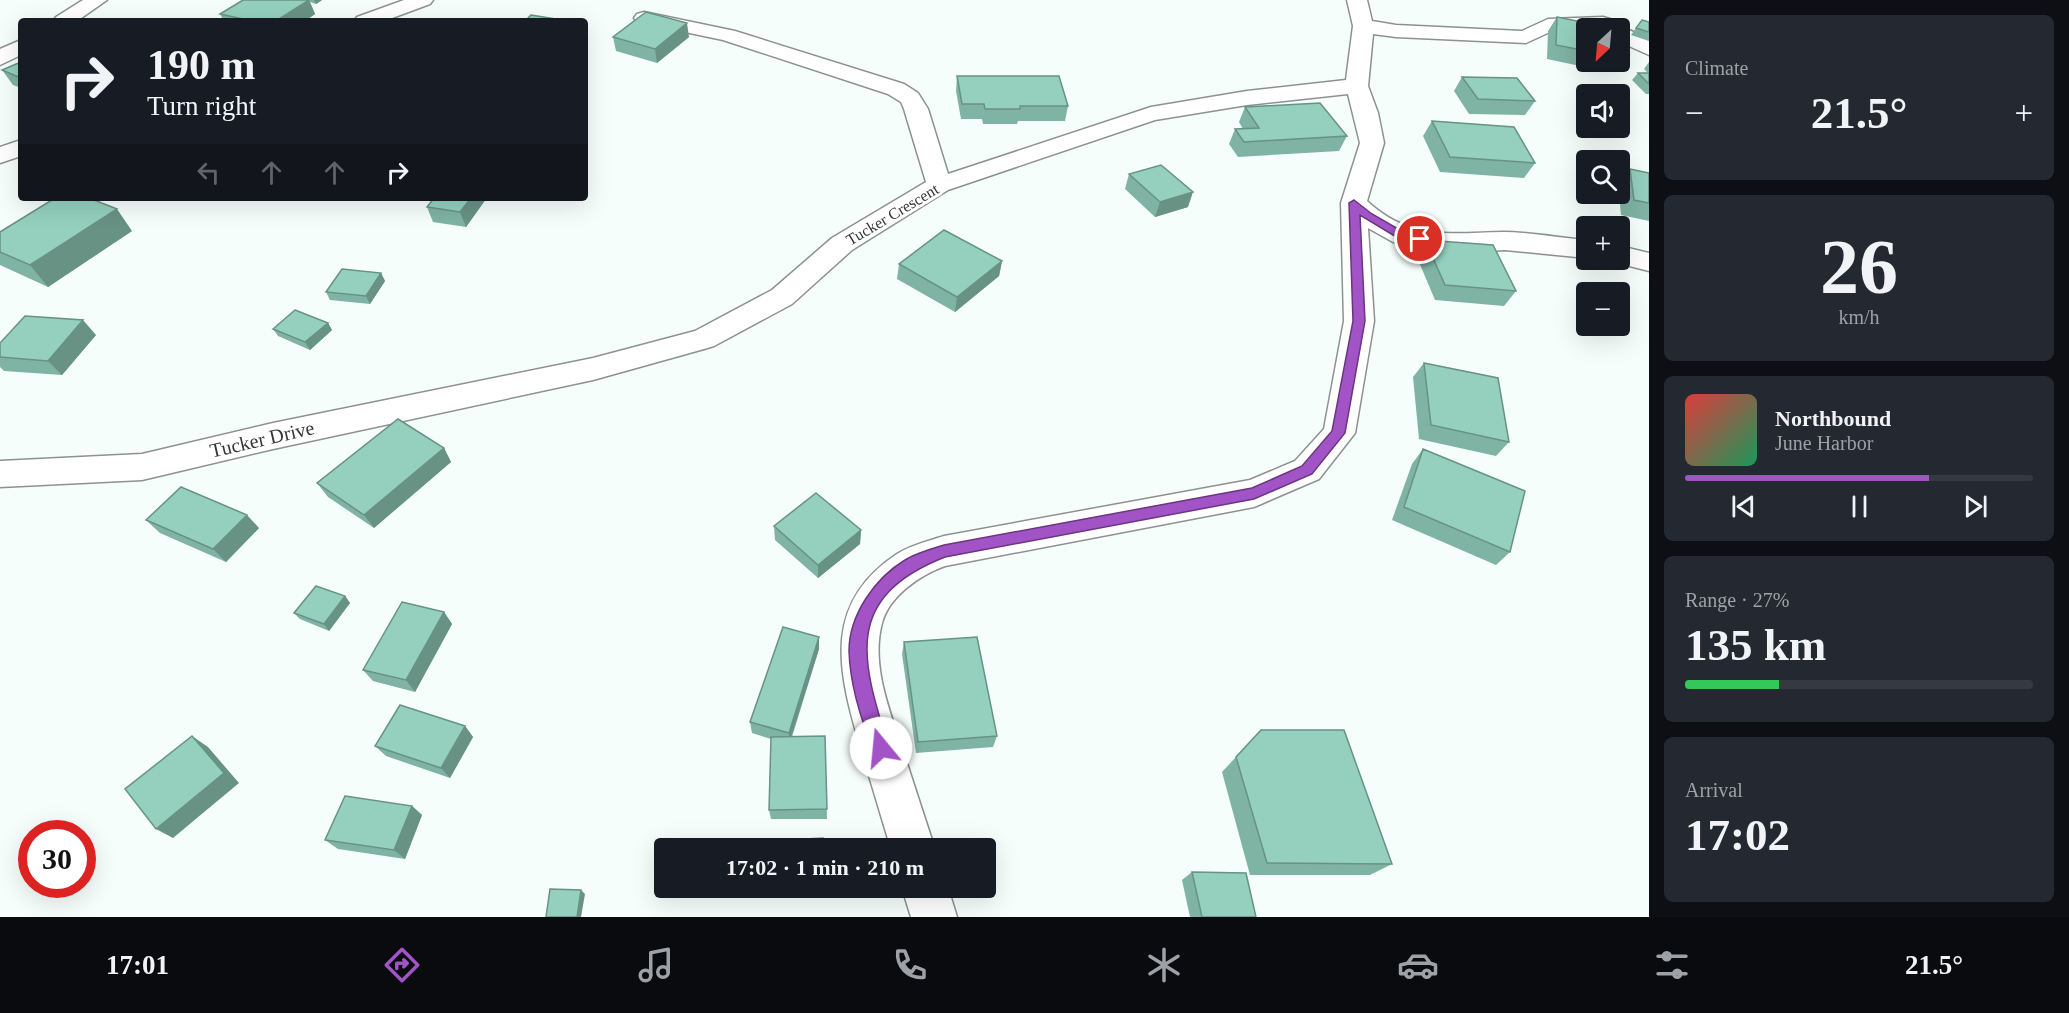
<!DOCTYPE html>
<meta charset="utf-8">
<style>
body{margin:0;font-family:Georgia,serif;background:#242831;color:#f1f3f6;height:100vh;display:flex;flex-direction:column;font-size:22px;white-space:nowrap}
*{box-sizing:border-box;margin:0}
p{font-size:20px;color:#9ea1a6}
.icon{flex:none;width:33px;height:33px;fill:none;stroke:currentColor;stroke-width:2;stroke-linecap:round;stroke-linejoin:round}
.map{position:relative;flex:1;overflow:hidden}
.side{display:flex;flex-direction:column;gap:15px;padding:15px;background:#0d0f14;width:420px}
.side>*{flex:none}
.banner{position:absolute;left:18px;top:18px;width:570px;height:183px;border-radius:6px;box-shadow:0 6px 24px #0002;background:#171b24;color:#f1f3f6;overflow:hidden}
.needle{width:39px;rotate:206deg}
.controls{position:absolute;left:1576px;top:18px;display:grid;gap:12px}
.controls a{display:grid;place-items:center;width:54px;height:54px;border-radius:6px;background:#171b24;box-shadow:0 6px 24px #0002;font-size:30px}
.speed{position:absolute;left:18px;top:820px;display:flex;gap:12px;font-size:30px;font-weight:700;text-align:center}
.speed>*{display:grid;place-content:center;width:78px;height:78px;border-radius:50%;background:#171b24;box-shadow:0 6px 24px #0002;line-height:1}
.speed .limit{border:9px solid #d22;background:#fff;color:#111}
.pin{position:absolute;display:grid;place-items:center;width:51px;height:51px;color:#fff;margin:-26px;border:3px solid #fff;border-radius:50%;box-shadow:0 2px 6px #0007}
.me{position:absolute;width:66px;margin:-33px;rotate:343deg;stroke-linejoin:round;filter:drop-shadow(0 0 4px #0008)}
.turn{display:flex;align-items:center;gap:21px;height:126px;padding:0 30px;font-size:27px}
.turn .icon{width:78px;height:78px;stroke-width:2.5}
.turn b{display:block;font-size:42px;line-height:51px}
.lanes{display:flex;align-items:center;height:57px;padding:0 30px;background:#0003;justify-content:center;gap:30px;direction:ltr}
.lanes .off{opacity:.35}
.big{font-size:45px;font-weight:800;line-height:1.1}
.side .card{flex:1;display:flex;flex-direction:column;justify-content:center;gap:9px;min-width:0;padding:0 21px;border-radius:9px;background:#242831}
.side .dial{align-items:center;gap:0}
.dial b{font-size:78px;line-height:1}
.song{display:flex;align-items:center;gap:18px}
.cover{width:72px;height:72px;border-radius:9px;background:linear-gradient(135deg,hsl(0 70% 55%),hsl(150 70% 35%))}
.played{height:6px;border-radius:3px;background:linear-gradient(90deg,#a253c5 70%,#363941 70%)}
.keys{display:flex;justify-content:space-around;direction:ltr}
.heat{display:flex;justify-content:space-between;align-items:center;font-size:33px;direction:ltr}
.charge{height:9px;border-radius:4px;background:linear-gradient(90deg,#34c759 27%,#363941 0)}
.trip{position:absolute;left:654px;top:838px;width:342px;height:60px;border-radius:6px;background:#171b24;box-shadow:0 6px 24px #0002;font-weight:800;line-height:60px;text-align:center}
.tab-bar{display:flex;height:96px;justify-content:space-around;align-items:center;background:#090b0e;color:#9ea1a6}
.tab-bar .icon{width:42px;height:42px}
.tab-bar .active{color:#a253c5}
.tab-bar b{font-size:27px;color:#f1f3f6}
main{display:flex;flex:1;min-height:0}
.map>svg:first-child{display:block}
</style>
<main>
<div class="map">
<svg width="1649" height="917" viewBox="0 0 1649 917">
<rect width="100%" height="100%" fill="#f6fefb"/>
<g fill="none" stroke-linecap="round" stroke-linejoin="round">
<g stroke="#8c9290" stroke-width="3">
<path id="minor" d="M83 0H107L77 21H53L56 17Z
M404 0H433L430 4 384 21H354L357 17Z
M1347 0H1367L1372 21 1396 25 1522 31 1548 19 1603 17 1610 19 1613 23 1610 27 1552 31 1526 43 1396 37 1373 34 1368 86 1378 113 1384 143 1367 201C1411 241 1449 233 1503 232 1531 232 1560 238 1587 240V258L1505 250 1456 253 1393 242 1368 228 1374 321 1355 433 1319 479 1254 507 945 566C920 575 889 596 882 623 870 667 892 716 905 757 915 788 925 819 935 849H891C880 812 869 776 858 739 837 667 824 602 897 554 911 545 929 541 944 536L1250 480 1295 461 1324 429 1344 321 1341 203 1360 143 1348 94 1247 105 1155 120 948 190 852 250 792 304 714 346 704 349 593 380 273 449 142 480 0 487V461L142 454 273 423 593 358 695 331 772 290 832 238 926 182 904 109 901 102 888 94 723 40 637 22 634 18 637 14 644 12 735 31 904 84 918 93 928 109 948 174 1151 107 1247 91 1346 80 1353 26Z
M1617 28C1628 27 1639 35 1649 41V55L1620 42V28Z
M21 40V55L0 65V49Z
M21 140V156L0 163V147Z
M1620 246 1649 253V271L1610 261 1609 260H1620Z
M902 888H948L957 917H911Z"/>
</g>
<use href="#minor" fill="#fff" fill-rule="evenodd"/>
</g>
<path fill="#7fb3a3" d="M243 0H322L316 4 310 2 315 14 305 21H224L220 14Z
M1557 17 1587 28V62H1599L1594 69 1547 59 1548 31Z
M1642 20 1649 22V41L1631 35Z
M613 37H689L657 63 616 51Z
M21 62V88L13 85 2 70Z
M1649 62V94H1646L1632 80 1638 73H1648L1644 69Z
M957 76 1068 106 1065 121H1018L1017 124H983L982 119H961L956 91Z
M1462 77 1535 101 1525 115 1469 114 1454 91Z
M1245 107 1347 136 1339 151 1238 157 1229 144 1235 129H1243L1239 122Z
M1432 121 1535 163 1524 178 1440 172 1423 136Z
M1630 169 1649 173V221L1621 215 1619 194H1620V182Z
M1129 174 1188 207 1155 217 1125 189Z
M486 199 466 227 433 222 427 207Z
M132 231 48 287 0 265V232Z
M1425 240 1516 291 1504 306 1435 300 1416 255Z
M1002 261 999 276 955 312 897 279 899 264Z
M381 273 385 281 370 304 330 300 326 292Z
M328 323 332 330 310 350 278 336 273 329Z
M96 335 62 375 4 371 0 367V343Z
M1424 363 1509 442 1496 456 1419 439 1413 377Z
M444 448 451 462 374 528 328 497 317 483Z
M1423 449 1510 552 1496 565 1392 520 1412 464Z
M146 520 259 528 226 562 160 533Z
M774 526 861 530 860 544 818 578 775 540Z
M345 596 350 603 329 631 300 619 294 613Z
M444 612 452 624 415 692 373 681 363 670Z
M904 642 997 736 993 747 916 753 902 654Z
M819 649 792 737 825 736 827 819H771L769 810 771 739 752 733 750 722Z
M465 726 473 737 450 778 386 756 375 746Z
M1261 730 1392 864 1370 875H1250L1222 772Z
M412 806 422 815 405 859 338 849 325 840Z
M1192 872 1256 917H1190L1182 880Z
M787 888H826V895L788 897Z"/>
<path fill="#689284" d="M309 0 315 14 305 21H276Z
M314 0H322L316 4Z
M687 23 689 37 657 63 655 49Z
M1193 192 1188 207 1155 217 1160 202Z
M471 198H486V199L466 227 460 212Z
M117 209 132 231 48 287 30 265Z
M1002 261 999 276 955 312 957 297Z
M381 273 385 281 370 304 366 296Z
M83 320 96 335 62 375 48 361Z
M328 323 332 330 310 350 305 342Z
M444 448 451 462 374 528 364 515Z
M247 515 259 528 226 562 213 549Z
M861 530 860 544 818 578V565Z
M345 596 350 603 329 631 324 624Z
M444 612 452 624 415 692 406 680Z
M819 637V649L789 744V733Z
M465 726 473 737 450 778 441 768Z
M192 736 208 747 239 783 173 838 156 829Z
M412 806 422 815 405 859 394 850Z
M581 890 585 894 581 917H577Z"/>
<path fill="#94d0bd" stroke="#689284" stroke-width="1.5" d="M243 0H309L276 21H252L220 14Z
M646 12 687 23 655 49 613 37Z
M531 15 556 19 554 21H525Z
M1557 17 1602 26V28H1587V51L1556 45Z
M1642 20 1649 22V32L1636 28Z
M21 62V78L2 70Z
M1638 73H1649V84Z
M957 76H1059L1068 106H1020V109H985L984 104H962Z
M1462 77 1517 78 1535 101 1478 99Z
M1320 103 1347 136 1244 142 1235 129 1259 128 1245 107Z
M1432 121 1514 127 1535 163 1450 157Z
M1161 165 1193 192 1160 202 1129 174Z
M1630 169 1649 173V203L1634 200Z
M55 198H89L117 209 30 265 0 252V232Z
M434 198H471L460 212 427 207Z
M944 230 1002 261 957 297 899 264Z
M1425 240 1493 245 1516 291 1445 285Z
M342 269 381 273 366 296 326 292Z
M295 310 328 323 305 342 273 329Z
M25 316 83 320 48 361 0 357V343Z
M1424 363 1498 378 1509 442 1431 425Z
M398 419 444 448 364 515 317 483Z
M1423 449 1525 491 1510 552 1404 507Z
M181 487 247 515 213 549 146 520Z
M816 493 861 530 818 565 774 526Z
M316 586 345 596 324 624 294 613Z
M402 602 444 612 406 680 363 670Z
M783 627 819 637 789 733 750 722Z
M977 637 997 736 918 742 904 642Z
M400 705 465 726 441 768 375 746Z
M1261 730H1344L1392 864 1267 863 1236 757Z
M192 736 224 773 156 829 125 789Z
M825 736 827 809 769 810 771 737Z
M345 796 412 806 394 850 325 840Z
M823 838V849H786V840Z
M1192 872 1246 873 1256 917H1202Z
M787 888H826V891L787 893Z
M550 889 581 890 577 917H546Z"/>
<path fill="#a253c5" stroke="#693680" stroke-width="1.5" d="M1354 200 1372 214 1405 233 1424 236 1426 239 1420 242 1398 238 1360 215 1365 321 1345 433 1312 474 1254 499 945 557C841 598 862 661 889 748L887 754 881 756 875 754C862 723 850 684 849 651 849 615 875 578 905 560 916 553 931 549 944 545L1252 488 1302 466 1332 431 1353 321 1349 203Z"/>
<g text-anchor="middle" stroke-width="6" stroke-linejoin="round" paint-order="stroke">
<g font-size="16" fill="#343736" stroke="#fff">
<text transform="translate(892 214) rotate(-31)" y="6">Tucker Crescent</text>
</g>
<g font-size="20" fill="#343736" stroke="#fff">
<text transform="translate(262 439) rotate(-13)" y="7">Tucker Drive</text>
</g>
</g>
</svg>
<div class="controls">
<a><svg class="needle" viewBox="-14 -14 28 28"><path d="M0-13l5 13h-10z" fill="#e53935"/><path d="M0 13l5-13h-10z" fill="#9ea1a6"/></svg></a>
<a><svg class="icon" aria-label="sound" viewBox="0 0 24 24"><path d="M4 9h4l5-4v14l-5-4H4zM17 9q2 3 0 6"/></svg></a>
<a><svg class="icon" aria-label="search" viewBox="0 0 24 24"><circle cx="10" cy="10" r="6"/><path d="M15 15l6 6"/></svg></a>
<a>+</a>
<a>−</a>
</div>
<div class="speed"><div class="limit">30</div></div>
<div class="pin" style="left:1420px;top:239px;background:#d93025"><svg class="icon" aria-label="arrive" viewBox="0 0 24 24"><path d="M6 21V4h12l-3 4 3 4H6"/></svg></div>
<svg class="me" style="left:881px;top:748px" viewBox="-20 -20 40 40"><circle r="19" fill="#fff"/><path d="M0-13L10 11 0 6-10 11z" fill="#a253c5"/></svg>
<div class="trip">17:02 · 1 min · 210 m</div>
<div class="banner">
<div class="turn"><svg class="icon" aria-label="right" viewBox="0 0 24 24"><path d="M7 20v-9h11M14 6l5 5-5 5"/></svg><div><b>190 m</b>Turn right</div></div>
<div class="lanes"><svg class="icon off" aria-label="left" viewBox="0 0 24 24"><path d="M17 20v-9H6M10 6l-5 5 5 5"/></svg><svg class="icon off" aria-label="ahead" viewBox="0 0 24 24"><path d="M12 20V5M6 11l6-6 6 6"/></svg><svg class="icon off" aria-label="ahead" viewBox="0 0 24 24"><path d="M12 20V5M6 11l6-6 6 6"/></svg><svg class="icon" aria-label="right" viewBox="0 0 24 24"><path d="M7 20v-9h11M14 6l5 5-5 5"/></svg></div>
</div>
</div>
<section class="side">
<div class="card"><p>Climate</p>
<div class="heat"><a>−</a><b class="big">21.5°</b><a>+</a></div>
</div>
<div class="card dial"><b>26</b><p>km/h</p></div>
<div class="card">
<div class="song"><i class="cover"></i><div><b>Northbound</b><p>June Harbor</p></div></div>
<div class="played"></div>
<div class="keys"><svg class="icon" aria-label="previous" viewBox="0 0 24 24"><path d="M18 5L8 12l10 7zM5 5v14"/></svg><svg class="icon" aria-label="pause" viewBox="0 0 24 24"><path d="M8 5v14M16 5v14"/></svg><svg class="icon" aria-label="next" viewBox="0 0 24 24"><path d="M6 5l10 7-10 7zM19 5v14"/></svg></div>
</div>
<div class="card"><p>Range · 27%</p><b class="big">135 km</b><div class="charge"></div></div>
<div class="card"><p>Arrival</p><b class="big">17:02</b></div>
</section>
</main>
<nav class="tab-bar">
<b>17:01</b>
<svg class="icon active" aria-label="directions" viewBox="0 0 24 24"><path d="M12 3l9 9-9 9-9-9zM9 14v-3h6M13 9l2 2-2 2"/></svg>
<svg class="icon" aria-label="music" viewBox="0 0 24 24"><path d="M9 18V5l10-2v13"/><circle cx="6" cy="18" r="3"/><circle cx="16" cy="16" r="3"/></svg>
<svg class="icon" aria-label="phone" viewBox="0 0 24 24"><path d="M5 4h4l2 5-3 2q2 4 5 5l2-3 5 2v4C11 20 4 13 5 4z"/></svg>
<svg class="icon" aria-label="climate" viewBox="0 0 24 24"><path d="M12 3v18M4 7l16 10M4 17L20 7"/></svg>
<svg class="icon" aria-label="car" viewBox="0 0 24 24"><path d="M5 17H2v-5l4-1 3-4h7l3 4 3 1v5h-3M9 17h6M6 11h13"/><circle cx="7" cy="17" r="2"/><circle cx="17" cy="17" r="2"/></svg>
<svg class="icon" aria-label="filters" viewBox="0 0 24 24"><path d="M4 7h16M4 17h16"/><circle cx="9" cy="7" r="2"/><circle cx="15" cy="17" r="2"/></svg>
<b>21.5°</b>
</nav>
